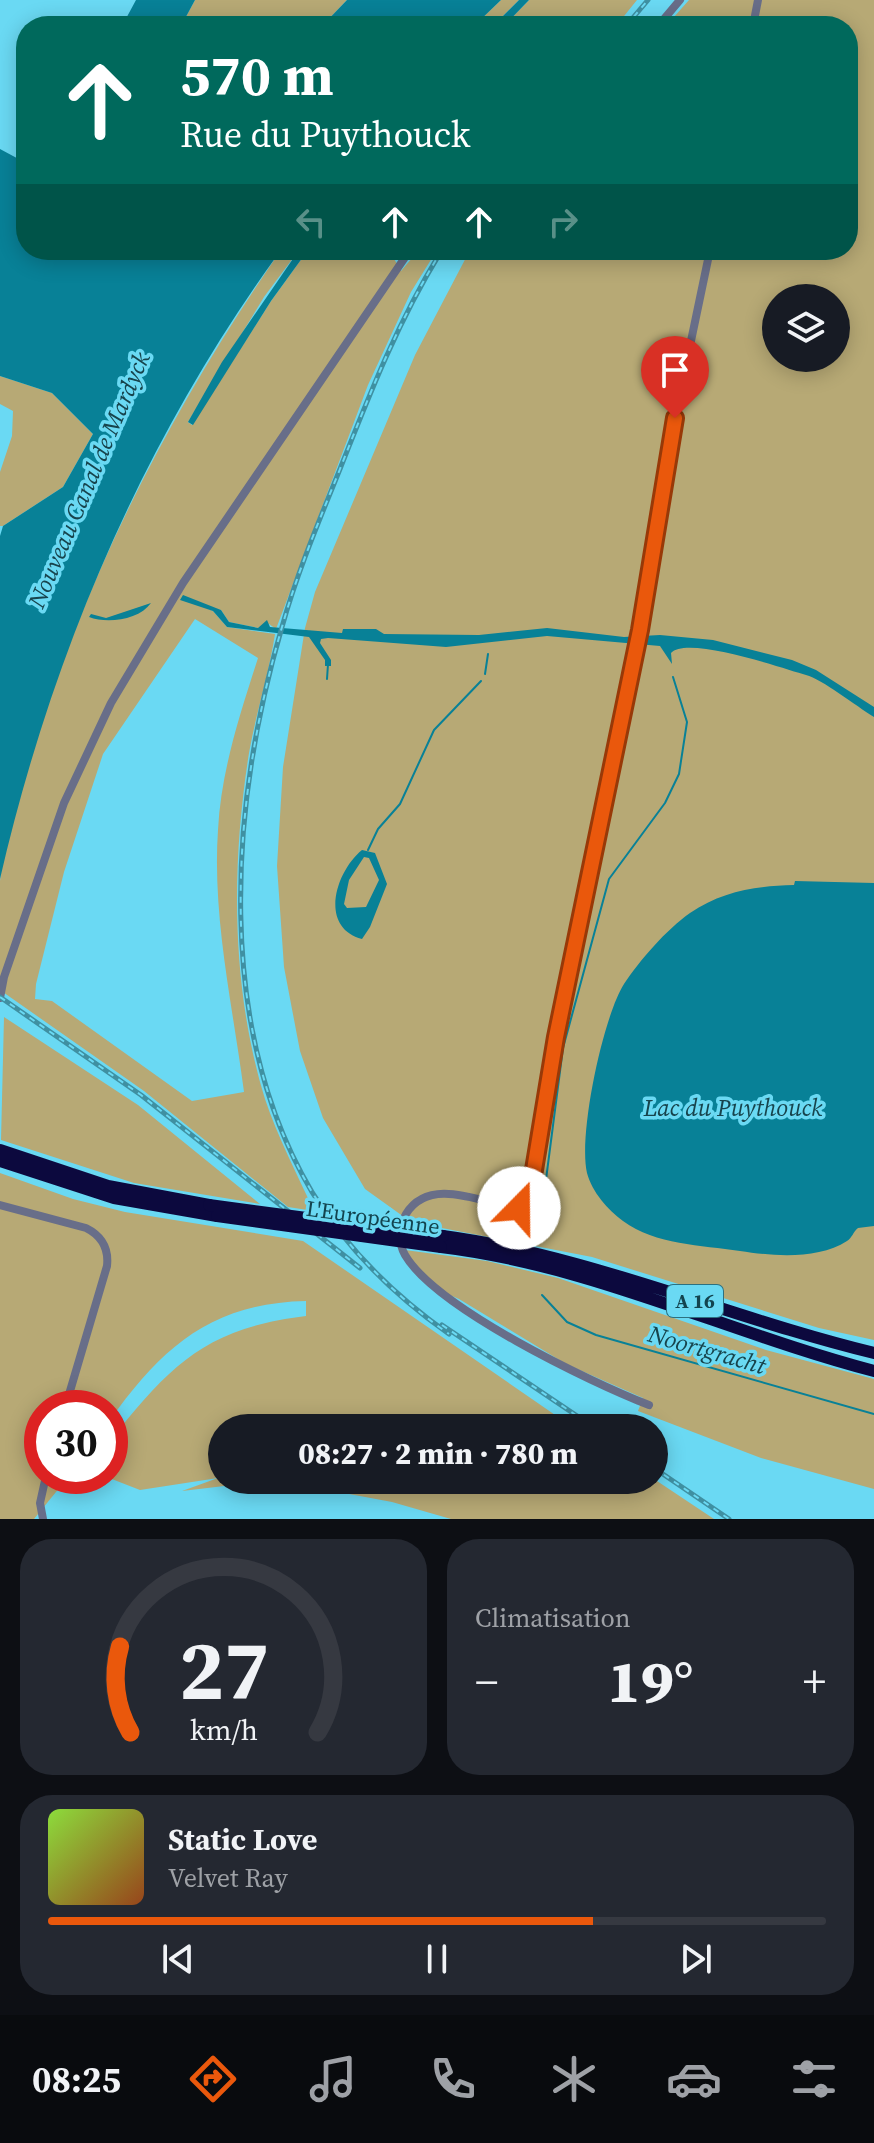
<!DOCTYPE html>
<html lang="fr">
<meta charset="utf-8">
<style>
body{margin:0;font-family:"Source Serif 4",serif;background:#242831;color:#f1f3f6;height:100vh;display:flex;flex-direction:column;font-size:30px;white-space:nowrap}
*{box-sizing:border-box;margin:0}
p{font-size:26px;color:#9ea1a6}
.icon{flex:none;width:44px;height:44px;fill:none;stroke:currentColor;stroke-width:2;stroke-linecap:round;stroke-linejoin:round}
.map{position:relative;height:1519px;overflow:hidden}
.details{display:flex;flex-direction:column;gap:20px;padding:20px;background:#0d0f14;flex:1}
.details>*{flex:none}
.guide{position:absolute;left:16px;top:16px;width:842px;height:244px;border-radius:32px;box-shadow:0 4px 20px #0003;background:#00695c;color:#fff;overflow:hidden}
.fabs{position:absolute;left:762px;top:284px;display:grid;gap:16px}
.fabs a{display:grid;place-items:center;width:88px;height:88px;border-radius:50%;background:#171b24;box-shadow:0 4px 20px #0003;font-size:40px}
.speed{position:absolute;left:24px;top:1390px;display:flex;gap:16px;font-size:40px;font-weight:700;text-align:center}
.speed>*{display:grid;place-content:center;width:104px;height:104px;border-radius:50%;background:#171b24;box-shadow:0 4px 20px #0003;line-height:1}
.speed .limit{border:12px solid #d22;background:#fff;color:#111}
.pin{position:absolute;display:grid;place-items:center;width:68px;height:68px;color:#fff;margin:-82px -34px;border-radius:50% 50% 50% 0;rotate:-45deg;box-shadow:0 0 8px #0007}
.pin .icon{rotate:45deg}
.me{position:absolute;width:88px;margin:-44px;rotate:22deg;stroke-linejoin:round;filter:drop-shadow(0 0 6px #0008)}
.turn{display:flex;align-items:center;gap:28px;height:168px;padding:0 32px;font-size:36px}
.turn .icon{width:104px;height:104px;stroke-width:2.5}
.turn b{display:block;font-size:56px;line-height:68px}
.lanes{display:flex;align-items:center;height:76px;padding:0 32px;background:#0003;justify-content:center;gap:40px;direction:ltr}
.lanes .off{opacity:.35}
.big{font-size:60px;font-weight:800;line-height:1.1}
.details .widget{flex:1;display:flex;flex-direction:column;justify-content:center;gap:12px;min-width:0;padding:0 28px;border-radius:32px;background:#242831}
.details .dial{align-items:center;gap:0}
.dial svg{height:208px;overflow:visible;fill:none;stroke:#363941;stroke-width:7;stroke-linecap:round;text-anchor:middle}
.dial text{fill:#f1f3f6;stroke:none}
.song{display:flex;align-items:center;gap:24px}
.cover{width:96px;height:96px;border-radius:12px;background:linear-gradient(135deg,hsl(90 70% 55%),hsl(20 70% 35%))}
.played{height:8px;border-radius:4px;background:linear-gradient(90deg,#ea580c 70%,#363941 70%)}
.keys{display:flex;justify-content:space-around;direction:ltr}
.heat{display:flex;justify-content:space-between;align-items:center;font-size:44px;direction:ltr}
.details .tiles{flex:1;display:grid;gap:20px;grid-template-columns:1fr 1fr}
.widget:last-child{grid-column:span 2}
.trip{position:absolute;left:208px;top:1414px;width:460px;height:80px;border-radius:40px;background:#171b24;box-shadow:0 4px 20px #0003;font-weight:800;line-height:80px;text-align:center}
.tabs{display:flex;height:128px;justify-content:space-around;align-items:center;background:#090b0e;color:#9ea1a6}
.tabs .icon{width:56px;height:56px}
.tabs .on{color:#ea580c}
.tabs b{font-size:36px;color:#f1f3f6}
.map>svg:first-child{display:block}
</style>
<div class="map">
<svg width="874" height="1519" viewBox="0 0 874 1519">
<rect width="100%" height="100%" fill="#6ad9f3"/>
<path fill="#b7a975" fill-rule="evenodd" d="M195 0H347L322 26H181Z
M501 0H519L493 26H474Z
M529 0H637L616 26H504Z
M689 0H874V1340L819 1328 592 1257 411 1222 365 1189 323 1118 300 1051 284 967 277 866 283 767 305 628 315 592 415 355 470 250H848V26H666ZM776 298H836V358H776Z
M281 250H299L264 297 188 422 192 425 271 301 308 250H398L393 257 401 271 419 250H437L411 292 368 385 276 629 269 624 258 628 229 622 221 610 204 607 213 611 227 627 275 634C269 674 256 713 249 753 231 866 231 989 265 1099 278 1138 297 1174 314 1211L288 1207 144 1091 0 990C0 954 0 917 0 881 3 839 20 793 33 752 87 571 174 405 281 250ZM195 619 258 658C240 714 221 771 218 830 212 917 233 1007 244 1092L192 1101 52 1001 35 999 36 984 64 872 103 754Z
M0 376 52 393 93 434 63 487 3 526H0V472L12 436 13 411 0 404Z
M4 1017 138 1105 260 1204 134 1183 1 1140Z
M0 1173 73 1199 125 1212 303 1241 574 1428H222V1480L654 1479 714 1519H451L392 1502 274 1480 182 1491 218 1478 140 1490 104 1476H110V1441C170 1365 206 1328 306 1316V1301C212 1303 162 1347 110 1420V1408H42V1476H69L34 1519H0Z
M405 1250 487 1261 558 1278 766 1350 874 1379V1489L761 1458 638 1411 643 1398 566 1364 459 1299 431 1287Z"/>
<path fill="#088197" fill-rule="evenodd" d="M136 0H195L181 26H122Z
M347 0H501L474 26H322Z
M519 0H529L504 26H493Z
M0 149 26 163V250H281C144 438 52 653 0 879V536L3 526 63 487 93 434 52 393 0 376Z
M299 250H308L271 301 193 425 188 422 222 362Z
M183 595 221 610 229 622 258 628 267 620 270 627 342 633 343 629H376L384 634 479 635 547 628 624 637 660 635 713 640 792 660 816 670 874 707V717C856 706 822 679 806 675 785 669 687 635 671 653L672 664 660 646 547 636 446 647 328 638 321 639 320 643 331 660V666H325V660L309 637 227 627 213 611 180 600Z
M151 603C139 620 107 624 89 617L91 614 106 618Z
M362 850 375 853 387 884 370 927 362 939C318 927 336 871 362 850ZM364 857 369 858 379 880 366 907 347 908 344 904 349 880Z
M795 881 874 883V1226L858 1228C853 1232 852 1238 847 1241 818 1260 772 1256 740 1251 701 1245 656 1245 623 1221 608 1210 592 1192 587 1173 578 1135 603 1017 624 984 640 960 666 930 690 913 722 891 756 886 794 885Z"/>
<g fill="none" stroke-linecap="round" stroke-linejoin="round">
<path stroke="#088197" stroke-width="2" d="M485 674 488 654
M327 679 328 664
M368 850 378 829 400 804 434 730 481 681
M544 1195 563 1048 609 879 665 803 679 774 687 722 673 677
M542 1295 567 1322 596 1335 874 1414"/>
<path stroke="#686e89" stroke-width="8" d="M658 26 680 0
M753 26 758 0
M0 998 4 977 64 803 111 703 183 583 410 250
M0 1205 86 1228C102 1236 109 1248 107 1266L65 1408
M649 1405C590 1382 436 1308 405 1255 398 1243 399 1226 406 1214 429 1176 481 1202 514 1208L522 1207 529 1198 555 1045 640 630 673 427 710 250
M43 1519 40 1503 46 1476"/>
<path stroke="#0c093e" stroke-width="12" d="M0 1150 108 1186 209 1205
M0 1161 114 1198 217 1216
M443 1236C592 1256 729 1318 874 1353
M441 1247C591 1265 729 1333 874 1371"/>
<g stroke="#3f90a2" stroke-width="5">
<path id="rail" d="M626 26 648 0
M442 250C399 319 370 393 340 469 319 521 297 573 282 627 230 805 214 1027 312 1192 347 1249 395 1296 449 1334
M0 997 141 1095 360 1268
M442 1325 595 1428
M654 1468 729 1519"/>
</g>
<use href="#rail" stroke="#6ad9f3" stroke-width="2" stroke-dasharray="6" stroke-linecap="butt"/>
<path stroke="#0c093e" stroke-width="12" d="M209 1205 443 1236
M217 1216 441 1247"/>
</g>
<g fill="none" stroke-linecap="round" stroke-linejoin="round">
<g stroke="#983908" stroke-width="20">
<path id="route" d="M519 1208 530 1194 556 1037 640 630 675 418"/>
</g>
<use href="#route" stroke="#ea580c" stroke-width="14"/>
</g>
<g text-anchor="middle" stroke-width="7" stroke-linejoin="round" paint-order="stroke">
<rect fill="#6ad9f3" stroke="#2d7180" stroke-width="2" x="667" y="1285" width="56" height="32" rx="6"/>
<g font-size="20" font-weight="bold" fill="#13444f">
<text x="695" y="1308">A 16</text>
</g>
<g font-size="22" fill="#13444f" stroke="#6ad9f3">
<text transform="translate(373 1217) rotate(8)" y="8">L'Européenne</text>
</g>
<g font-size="24" font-style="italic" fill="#17444d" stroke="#6ad9f3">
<text transform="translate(89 480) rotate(-67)" y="8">Nouveau Canal de Mardyck</text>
<text x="733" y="1116">Lac du Puythouck</text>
<text transform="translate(707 1350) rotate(16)" y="8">Noortgracht</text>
</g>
</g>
</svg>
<div class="fabs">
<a><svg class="icon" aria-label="layers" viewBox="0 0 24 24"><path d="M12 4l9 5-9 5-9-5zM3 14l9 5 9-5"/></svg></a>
</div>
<div class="speed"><div class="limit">30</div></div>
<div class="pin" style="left:675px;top:418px;background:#d93025"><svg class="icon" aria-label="arrive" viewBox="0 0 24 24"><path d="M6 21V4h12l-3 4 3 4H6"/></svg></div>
<svg class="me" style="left:519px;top:1208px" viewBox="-20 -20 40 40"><circle r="19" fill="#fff"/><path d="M0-13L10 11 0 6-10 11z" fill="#ea580c"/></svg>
<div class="trip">08:27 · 2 min · 780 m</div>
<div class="guide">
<div class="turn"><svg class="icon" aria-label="ahead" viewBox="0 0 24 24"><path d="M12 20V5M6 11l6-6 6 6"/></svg><div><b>570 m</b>Rue du Puythouck</div></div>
<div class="lanes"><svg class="icon off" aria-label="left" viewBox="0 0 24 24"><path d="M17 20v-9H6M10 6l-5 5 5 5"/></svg><svg class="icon" aria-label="ahead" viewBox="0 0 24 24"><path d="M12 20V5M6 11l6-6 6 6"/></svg><svg class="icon" aria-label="ahead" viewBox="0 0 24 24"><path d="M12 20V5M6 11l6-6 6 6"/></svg><svg class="icon off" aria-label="right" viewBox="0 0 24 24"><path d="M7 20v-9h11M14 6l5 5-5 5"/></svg></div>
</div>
</div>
<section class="details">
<div class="tiles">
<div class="widget dial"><svg viewBox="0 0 100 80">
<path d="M14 69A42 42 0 1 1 86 69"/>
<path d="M14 69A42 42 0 0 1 10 36" stroke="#ea580c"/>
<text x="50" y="56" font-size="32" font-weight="700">27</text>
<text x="50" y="72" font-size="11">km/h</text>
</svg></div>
<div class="widget"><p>Climatisation</p>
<div class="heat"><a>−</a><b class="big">19°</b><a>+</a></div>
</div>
<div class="widget">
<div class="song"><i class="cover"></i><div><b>Static Love</b><p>Velvet Ray</p></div></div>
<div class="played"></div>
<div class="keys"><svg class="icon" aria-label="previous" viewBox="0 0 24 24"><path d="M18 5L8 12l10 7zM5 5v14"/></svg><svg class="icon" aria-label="pause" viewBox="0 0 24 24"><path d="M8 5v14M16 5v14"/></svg><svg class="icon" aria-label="next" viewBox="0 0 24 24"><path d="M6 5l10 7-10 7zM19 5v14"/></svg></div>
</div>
</div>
</section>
<nav class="tabs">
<b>08:25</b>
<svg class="icon on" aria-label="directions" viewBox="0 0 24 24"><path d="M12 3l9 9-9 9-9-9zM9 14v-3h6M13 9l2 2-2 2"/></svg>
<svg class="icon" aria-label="music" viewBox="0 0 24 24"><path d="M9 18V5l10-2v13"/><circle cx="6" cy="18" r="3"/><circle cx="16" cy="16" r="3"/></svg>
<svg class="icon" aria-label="phone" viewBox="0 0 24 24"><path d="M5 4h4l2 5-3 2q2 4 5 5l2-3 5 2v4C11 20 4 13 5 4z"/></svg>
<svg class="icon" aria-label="climate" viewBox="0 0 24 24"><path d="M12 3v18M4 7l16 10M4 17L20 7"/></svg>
<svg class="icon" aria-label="car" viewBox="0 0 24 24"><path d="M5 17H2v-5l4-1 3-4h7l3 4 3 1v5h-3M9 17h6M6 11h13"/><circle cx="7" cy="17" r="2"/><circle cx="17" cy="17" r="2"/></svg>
<svg class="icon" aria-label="filters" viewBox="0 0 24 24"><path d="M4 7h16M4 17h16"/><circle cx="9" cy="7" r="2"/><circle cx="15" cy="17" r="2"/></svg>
</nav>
